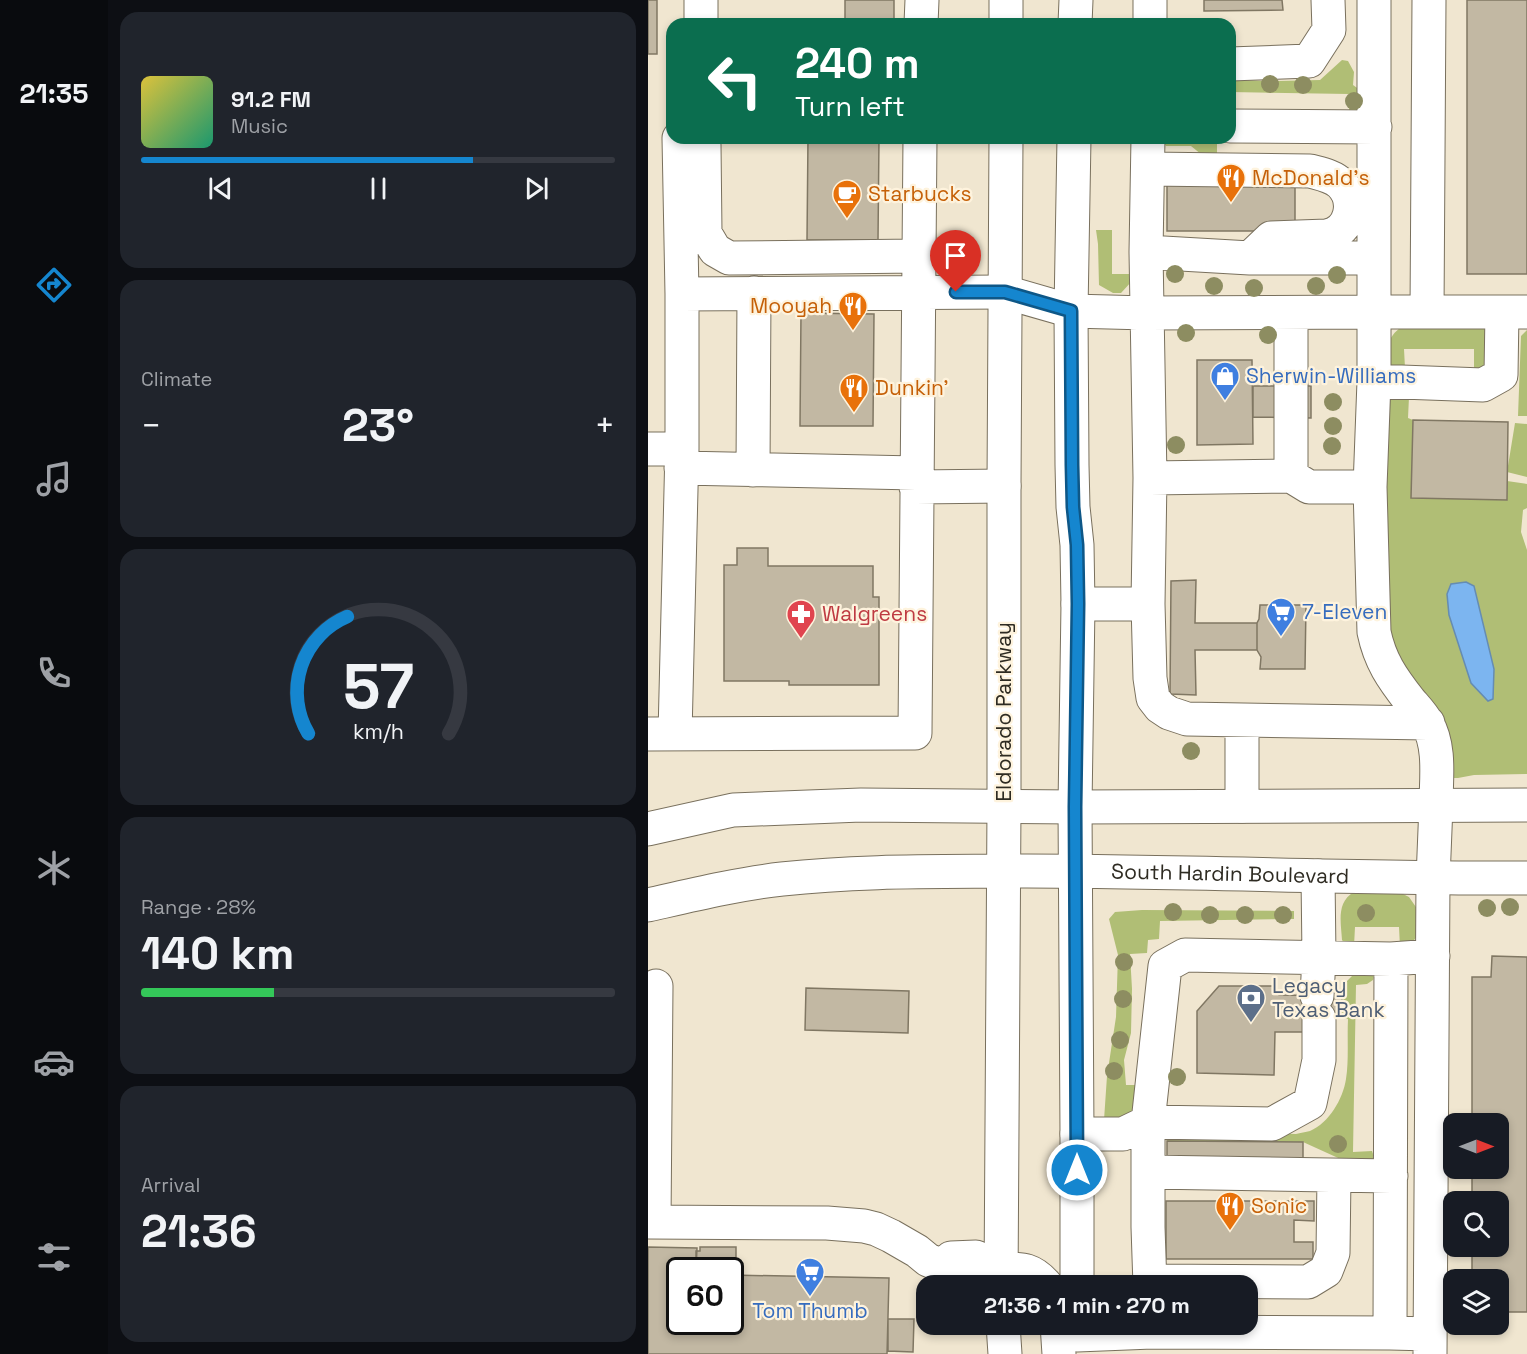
<!DOCTYPE html>
<meta charset="utf-8">
<style>
body{margin:0;font-family:"Space Grotesk",sans-serif;background:#20242c;color:#f1f3f6;height:100vh;display:flex;flex-direction:column;font-size:22px;white-space:nowrap}
*{box-sizing:border-box;margin:0}
p{font-size:20px;color:#9ea1a6}
.icon{flex:none;width:33px;height:33px;fill:none;stroke:currentColor;stroke-width:2;stroke-linecap:round;stroke-linejoin:round}
.map{position:relative;flex:1;overflow:hidden}
.side{display:flex;flex-direction:column;gap:12px;padding:12px;background:#0d0f14;width:540px}
.side>*{flex:none}
.top-card{position:absolute;left:18px;top:18px;width:570px;height:126px;border-radius:18px;box-shadow:0 3px 9px #0003;background:#0b6e4f;color:#fff;overflow:hidden}
.needle{width:39px;rotate:90deg}
.controls{position:absolute;left:795px;top:1113px;display:grid;gap:12px}
.controls a{display:grid;place-items:center;width:66px;height:66px;border-radius:12px;background:#171b24;box-shadow:0 3px 9px #0003;font-size:30px}
.speed{position:absolute;left:18px;top:1257px;display:flex;gap:12px;font-size:30px;font-weight:700;text-align:center}
.speed>*{display:grid;place-content:center;width:78px;height:78px;border-radius:50%;background:#171b24;box-shadow:0 3px 9px #0003;line-height:1}
.speed .limit{border:3px solid #111;border-radius:9px;background:#fff;color:#111}
.pin{position:absolute;display:grid;place-items:center;width:51px;height:51px;color:#fff;margin:-62px -26px;border-radius:50% 50% 50% 0;rotate:-45deg;box-shadow:0 0 6px #0007}
.pin .icon{rotate:45deg}
.me{position:absolute;width:66px;margin:-33px;rotate:0deg;stroke-linejoin:round;filter:drop-shadow(0 0 4px #0008)}
.turn{display:flex;align-items:center;gap:21px;height:126px;padding:0 30px;font-size:27px}
.turn .icon{width:78px;height:78px;stroke-width:2.5}
.turn b{display:block;font-size:42px;line-height:51px}
.big{font-size:45px;font-weight:700;line-height:1.1}
.side .tile{flex:1;display:flex;flex-direction:column;justify-content:center;gap:9px;min-width:0;padding:0 21px;border-radius:18px;background:#20242c}
.side .dial{align-items:center;gap:0}
.dial svg{height:156px;overflow:visible;fill:none;stroke:#363941;stroke-width:7;stroke-linecap:round;text-anchor:middle}
.dial text{fill:#f1f3f6;stroke:none}
.song{display:flex;align-items:center;gap:18px}
.cover{width:72px;height:72px;border-radius:9px;background:linear-gradient(135deg,hsl(50 70% 55%),hsl(160 70% 35%))}
.played{height:6px;border-radius:3px;background:linear-gradient(90deg,#1586cf 70%,#363941 70%)}
.keys{display:flex;justify-content:space-around;direction:ltr}
.heat{display:flex;justify-content:space-between;align-items:center;font-size:33px;direction:ltr}
.charge{height:9px;border-radius:4px;background:linear-gradient(90deg,#34c759 28%,#363941 0)}
.trip{position:absolute;left:268px;top:1275px;width:342px;height:60px;border-radius:18px;background:#171b24;box-shadow:0 3px 9px #0003;font-weight:700;line-height:60px;text-align:center}
main{display:flex;flex:1;min-height:0}
.dock{display:flex;flex-direction:column;width:108px;justify-content:space-around;align-items:center;background:#090b0e;color:#9ea1a6}
.dock .icon{width:42px;height:42px}
.dock .selected{color:#1586cf}
.dock b{font-size:27px;color:#f1f3f6}
.map>svg:first-child{display:block}
</style>
<main>
<nav class="dock">
<b>21:35</b>
<svg class="icon selected" aria-label="directions" viewBox="0 0 24 24"><path d="M12 3l9 9-9 9-9-9zM9 14v-3h6M13 9l2 2-2 2"/></svg>
<svg class="icon" aria-label="music" viewBox="0 0 24 24"><path d="M9 18V5l10-2v13"/><circle cx="6" cy="18" r="3"/><circle cx="16" cy="16" r="3"/></svg>
<svg class="icon" aria-label="phone" viewBox="0 0 24 24"><path d="M5 4h4l2 5-3 2q2 4 5 5l2-3 5 2v4C11 20 4 13 5 4z"/></svg>
<svg class="icon" aria-label="climate" viewBox="0 0 24 24"><path d="M12 3v18M4 7l16 10M4 17L20 7"/></svg>
<svg class="icon" aria-label="car" viewBox="0 0 24 24"><path d="M5 17H2v-5l4-1 3-4h7l3 4 3 1v5h-3M9 17h6M6 11h13"/><circle cx="7" cy="17" r="2"/><circle cx="17" cy="17" r="2"/></svg>
<svg class="icon" aria-label="filters" viewBox="0 0 24 24"><path d="M4 7h16M4 17h16"/><circle cx="9" cy="7" r="2"/><circle cx="15" cy="17" r="2"/></svg>
</nav>
<section class="side">
<div class="tile">
<div class="song"><i class="cover"></i><div><b>91.2 FM</b><p>Music</p></div></div>
<div class="played"></div>
<div class="keys"><svg class="icon" aria-label="previous" viewBox="0 0 24 24"><path d="M18 5L8 12l10 7zM5 5v14"/></svg><svg class="icon" aria-label="pause" viewBox="0 0 24 24"><path d="M8 5v14M16 5v14"/></svg><svg class="icon" aria-label="next" viewBox="0 0 24 24"><path d="M6 5l10 7-10 7zM19 5v14"/></svg></div>
</div>
<div class="tile"><p>Climate</p>
<div class="heat"><a>−</a><b class="big">23°</b><a>+</a></div>
</div>
<div class="tile dial"><svg viewBox="0 0 100 80">
<path d="M14 69A42 42 0 1 1 86 69"/>
<path d="M14 69A42 42 0 0 1 34 9" stroke="#1586cf"/>
<text x="50" y="56" font-size="32" font-weight="700">57</text>
<text x="50" y="72" font-size="11">km/h</text>
</svg></div>
<div class="tile"><p>Range · 28%</p><b class="big">140 km</b><div class="charge"></div></div>
<div class="tile"><p>Arrival</p><b class="big">21:36</b></div>
</section>
<div class="map">
<svg width="879" height="1354" viewBox="0 0 879 1354">
<rect width="100%" height="100%" fill="#f0e6d0"/>
<path fill="#b0be75" d="M694 60 700 61 706 72 705 85 712 90 713 110 704 113 701 111V94L582 92V80L630 81 672 80Z
M569 138V162L559 159 543 146H518L516 143 519 140Z
M448 230H464V274H486L484 281 473 293H465L451 285 450 244Z
M755 326 836 329 843 339 842 363 826 371V349H756L757 368H740C740 348 737 338 755 326Z
M879 330V416H870L873 336Z
M748 396 761 397 760 418 765 420 764 498 859 481 879 484V508L875 510 873 532 879 550V774L826 775 810 778H801L732 634 740 399Z
M867 423 879 424V477L859 472Z
M706 892 755 894 761 897 770 910V935L763 944 752 947 751 927H707L706 946 698 945 694 940C693 923 688 902 706 892Z
M494 910 646 911V919L512 921 511 939 500 940 499 953 482 954 484 989 483 1033 476 1060 478 1085H490L485 1114 475 1117 456 1120 459 1076 468 1017 470 955 461 919 467 912Z
M722 974 726 975 725 980 719 984 708 985 705 1152 724 1151 725 1154V1160L699 1162 655 1142 519 1141 518 1136 524 1132 648 1134C652 1133 658 1132 662 1131 681 1123 695 1099 698 1079 701 1060 699 1038 700 1019L693 1017 694 996 698 995 699 981 704 976Z"/>
<path fill="#7cb5f0" stroke="#658cb2" stroke-width="1.5" d="M818 582 826 586 846 669 845 699 840 701 823 683 801 615 799 594 803 584Z"/>
<path fill="#c2b8a3" stroke="#807763" stroke-width="1.5" d="M0 0H9V54H0Z
M197 0H246V24H197Z
M556 0H634L635 10 556 11Z
M819 0H879V274H819Z
M160 138H231L230 240H159Z
M519 175H647V231H519Z
M153 313 226 314 225 426H152Z
M549 360H604L605 444 549 445Z
M605 386H663V418L605 417Z
M765 420 860 422 859 500 763 498Z
M89 548H120V566H225V597H231V685H141V681H76V565H89Z
M548 580 547 623H609V650H547L548 695 522 694 523 581Z
M612 605H658L657 669H612L613 657 609 650V623L611 619Z
M844 956 879 957V1312H850V1280H824V1246H850V1202H824V1168H850V1124H824V977H843Z
M571 986H627L631 995 694 996 693 1017 665 1018V1032H627L626 1075 549 1073V1011Z
M158 988 261 991 260 1033 157 1030Z
M519 1141 655 1142V1160L519 1159Z
M518 1201H666V1221L646 1220V1242H665V1259H518Z
M0 1247 49 1248 48 1270H32V1322H82V1275L241 1278 239 1354H0Z
M52 1247H88V1275H82V1270H48V1251H52Z
M240 1319H266L265 1352 240 1351Z"/>
<g fill="none" stroke-linecap="round" stroke-linejoin="round">
<g stroke="#79705d" stroke-width="35">
<path id="minor" d="M53 0V24
M726 0V312H879
M273 24 274 0
M502 24V0
M582 64 661 61 681 30 680 0
M582 126 727 127
M31 138 34 294
M54 138 56 145 57 233 67 250 81 258 270 256
M500 138 498 252 502 478 500 604 502 678 505 698 512 707 521 713 539 719 780 723
M500 169 662 171C673 174 685 176 693 184 710 201 703 231 679 236L623 238 602 258
M498 252 602 258H726
M423 311 499 313 726 312V381L722 487 726 632C732 661 744 678 762 701 768 708 775 715 779 723 793 747 788 779 788 805
M779 312 781 0
M643 313V476
M726 381 835 385 853 375 854 312
M0 449H34
M33 468 268 473
M105 470 106 293
M502 478 643 476 661 487H722
M268 487 356 486
M430 604H500
M0 734 267 733 272 138
M27 734 34 449V294L357 292
M594 806V720
M743 959 742 1333 782 1334
M669 996 671 957 670 876
M429 1134H475L500 1122 624 1124 662 1103 671 1060V1018
M501 1172 743 1176
M0 1222 179 1223 216 1226 228 1229 243 1236 269 1251 280 1260 295 1266
M6 1222 8 986
M328 1257 352 1269 328 1280 303 1279 295 1266 303 1258Z
M502 1281 660 1282 678 1271 685 1253 686 1176
M502 1286 500 1227V1122L517 966 537 955 743 959 785 956
M429 1335 504 1332 742 1333
M782 1354 785 879"/>
</g>
<g stroke="#79705d" stroke-width="35">
<g id="major">
<path d="M358 0V24"/>
<path d="M427 24 428 0"/>
<path d="M426 138 423 311 424 465 425 507 429 545 430 604 427 807 429 1134V1286"/>
<path d="M357 292 423 311"/>
<path d="M0 829 85 810 213 805 427 807 879 805"/>
<path d="M785 879 788 805"/>
<path id="s1" d="M0 905C44 895 89 884 134 879 215 870 297 872 379 871 546 871 712 879 879 878"/>
<path d="M352 1269C374 1269 384 1268 399 1286"/>
<path d="M353 1286 356 806V486L358 138"/>
<path d="M355 1324 357 1354"/>
<path d="M409 1324 411 1354"/>
</g>
</g>
<use href="#minor" stroke="#fff" stroke-width="33"/>
<use href="#major" stroke="#fff" stroke-width="33"/>
</g>
<g fill="#8d8d61">
<circle cx="622" cy="84" r="9"/>
<circle cx="655" cy="85" r="9"/>
<circle cx="706" cy="101" r="9"/>
<circle cx="527" cy="274" r="9"/>
<circle cx="689" cy="275" r="9"/>
<circle cx="566" cy="286" r="9"/>
<circle cx="668" cy="286" r="9"/>
<circle cx="606" cy="288" r="9"/>
<circle cx="538" cy="333" r="9"/>
<circle cx="620" cy="335" r="9"/>
<circle cx="685" cy="402" r="9"/>
<circle cx="685" cy="426" r="9"/>
<circle cx="528" cy="445" r="9"/>
<circle cx="684" cy="446" r="9"/>
<circle cx="543" cy="751" r="9"/>
<circle cx="862" cy="907" r="9"/>
<circle cx="839" cy="908" r="9"/>
<circle cx="525" cy="912" r="9"/>
<circle cx="718" cy="913" r="9"/>
<circle cx="562" cy="915" r="9"/>
<circle cx="597" cy="915" r="9"/>
<circle cx="635" cy="915" r="9"/>
<circle cx="476" cy="962" r="9"/>
<circle cx="475" cy="999" r="9"/>
<circle cx="472" cy="1040" r="9"/>
<circle cx="466" cy="1071" r="9"/>
<circle cx="529" cy="1077" r="9"/>
<circle cx="690" cy="1144" r="9"/>
</g>
<g fill="none" stroke-linecap="round" stroke-linejoin="round">
<g stroke="#0e5787" stroke-width="15">
<path id="route" d="M308 292H357L423 311 424 465 425 507 429 545 430 604 427 807 429 1170"/>
</g>
<use href="#route" stroke="#1586cf" stroke-width="10"/>
</g>
<defs>
<g id="restaurant-pin" transform="scale(1.5)"><path d="M0 17L-7.5 6A9.5 9.5 0 1 1 7.5 6Z" fill="#e8710a" stroke="#fef3dd"/><path d="M-5-6h1v4h1v-4h1v4h1v-4h1v5L-1.5 .5V6h-2V.5L-5-1ZM5-6V6H3V1.5H1.5Q1.5-4 5-6Z" fill="#fff"/></g>
<g id="cafe-pin" transform="scale(1.5)"><path d="M0 17L-7.5 6A9.5 9.5 0 1 1 7.5 6Z" fill="#e8710a" stroke="#fef3dd"/><path d="M-5.5-4.5H6V0H3Q3 3.5 0 3.5H-2.5Q-5.5 3.5-5.5 0ZM3-3.2v2h1.7v-2ZM-6 4.5H4V6H-6Z" fill="#fff"/></g>
<g id="shop-pin" transform="scale(1.5)"><path d="M0 17L-7.5 6A9.5 9.5 0 1 1 7.5 6Z" fill="#3f7fe0" stroke="#fef3dd"/><path d="M-5-2.5h2.3a2.7 3.5 0 0 1 5.4 0H5L5.5 6h-11ZM-1.5-2.5h3a1.5 2.3 0 0 0-3 0Z" fill="#fff"/></g>
<g id="supermarket-pin" transform="scale(1.5)"><path d="M0 17L-7.5 6A9.5 9.5 0 1 1 7.5 6Z" fill="#3f7fe0" stroke="#fef3dd"/><path d="M-6-5.5h2.5l.6 2H6L4.5 2H-2.5L-4.4-4H-6ZM-1.5 3.2a1.3 1.3 0 1 0 .1 0ZM3 3.2a1.3 1.3 0 1 0 .1 0Z" fill="#fff"/></g>
<g id="pharmacy-pin" transform="scale(1.5)"><path d="M0 17L-7.5 6A9.5 9.5 0 1 1 7.5 6Z" fill="#e0444e" stroke="#fef3dd"/><path d="M-2-6h4v4h4v4h-4v4h-4v-4h-4v-4h4Z" fill="#fff"/></g>
<g id="bank-pin" transform="scale(1.5)"><path d="M0 17L-7.5 6A9.5 9.5 0 1 1 7.5 6Z" fill="#5c6f8a" stroke="#fef3dd"/><path d="M-6-4H6V4H-6ZM0-2.3a2.3 2.3 0 1 0 0 4.6a2.3 2.3 0 1 0 0-4.6Z" fill="#fff"/></g>
</defs>
<g fill-rule="evenodd">
<use href="#restaurant-pin" x="583" y="178"/>
<use href="#cafe-pin" x="199" y="194"/>
<use href="#restaurant-pin" x="205" y="306"/>
<use href="#shop-pin" x="577" y="376"/>
<use href="#restaurant-pin" x="206" y="388"/>
<use href="#supermarket-pin" x="633" y="612"/>
<use href="#pharmacy-pin" x="153" y="614"/>
<use href="#bank-pin" x="603" y="998"/>
<use href="#restaurant-pin" x="582" y="1206"/>
<use href="#supermarket-pin" x="162" y="1272"/>
</g>
<g text-anchor="middle" stroke-width="4.5" stroke-linejoin="round" paint-order="stroke">
<g font-size="21" fill="#c56008" stroke="#fef3dd" text-anchor="start">
<text x="604" y="185">McDonald's</text>
<text x="220" y="201">Starbucks</text>
<text x="184" y="313" text-anchor="end">Mooyah</text>
<text x="227" y="395">Dunkin'</text>
<text x="603" y="1213">Sonic</text>
</g>
<g font-size="21" fill="#366cbe" stroke="#fef3dd" text-anchor="start">
<text x="598" y="383">Sherwin-Williams</text>
<text x="654" y="619">7-Eleven</text>
<text x="162" y="1318" text-anchor="middle">Tom Thumb</text>
</g>
<g font-size="21" fill="#be3a42" stroke="#fef3dd" text-anchor="start">
<text x="174" y="621">Walgreens</text>
</g>
<g font-size="21" fill="#2e2b22" stroke="#fef3dd">
<text transform="translate(356 712) rotate(-90)" y="7">Eldorado Parkway</text>
<text dy="7" stroke="none"><textPath href="#s1" startOffset="585">South Hardin Boulevard</textPath></text>
</g>
<g font-size="21" fill="#4e5e75" stroke="#fef3dd" text-anchor="start">
<text x="624" y="993">Legacy<tspan x="624" dy="24">Texas Bank</tspan></text>
</g>
</g>
</svg>
<div class="controls">
<a><svg class="needle" viewBox="-14 -14 28 28"><path d="M0-13l5 13h-10z" fill="#e53935"/><path d="M0 13l5-13h-10z" fill="#9ea1a6"/></svg></a>
<a><svg class="icon" aria-label="search" viewBox="0 0 24 24"><circle cx="10" cy="10" r="6"/><path d="M15 15l6 6"/></svg></a>
<a><svg class="icon" aria-label="layers" viewBox="0 0 24 24"><path d="M12 4l9 5-9 5-9-5zM3 14l9 5 9-5"/></svg></a>
</div>
<div class="speed"><div class="limit">60</div></div>
<div class="pin" style="left:308px;top:292px;background:#d93025"><svg class="icon" aria-label="arrive" viewBox="0 0 24 24"><path d="M6 21V4h12l-3 4 3 4H6"/></svg></div>
<svg class="me" style="left:429px;top:1170px" viewBox="-20 -20 40 40"><circle r="17" fill="#1586cf" stroke="#fff" stroke-width="3"/><path d="M0-11L8 9 0 5-8 9z" fill="#fff"/></svg>
<div class="trip">21:36 · 1 min · 270 m</div>
<div class="top-card">
<div class="turn"><svg class="icon" aria-label="left" viewBox="0 0 24 24"><path d="M17 20v-9H6M10 6l-5 5 5 5"/></svg><div><b>240 m</b>Turn left</div></div>
</div>
</div>
</main>
